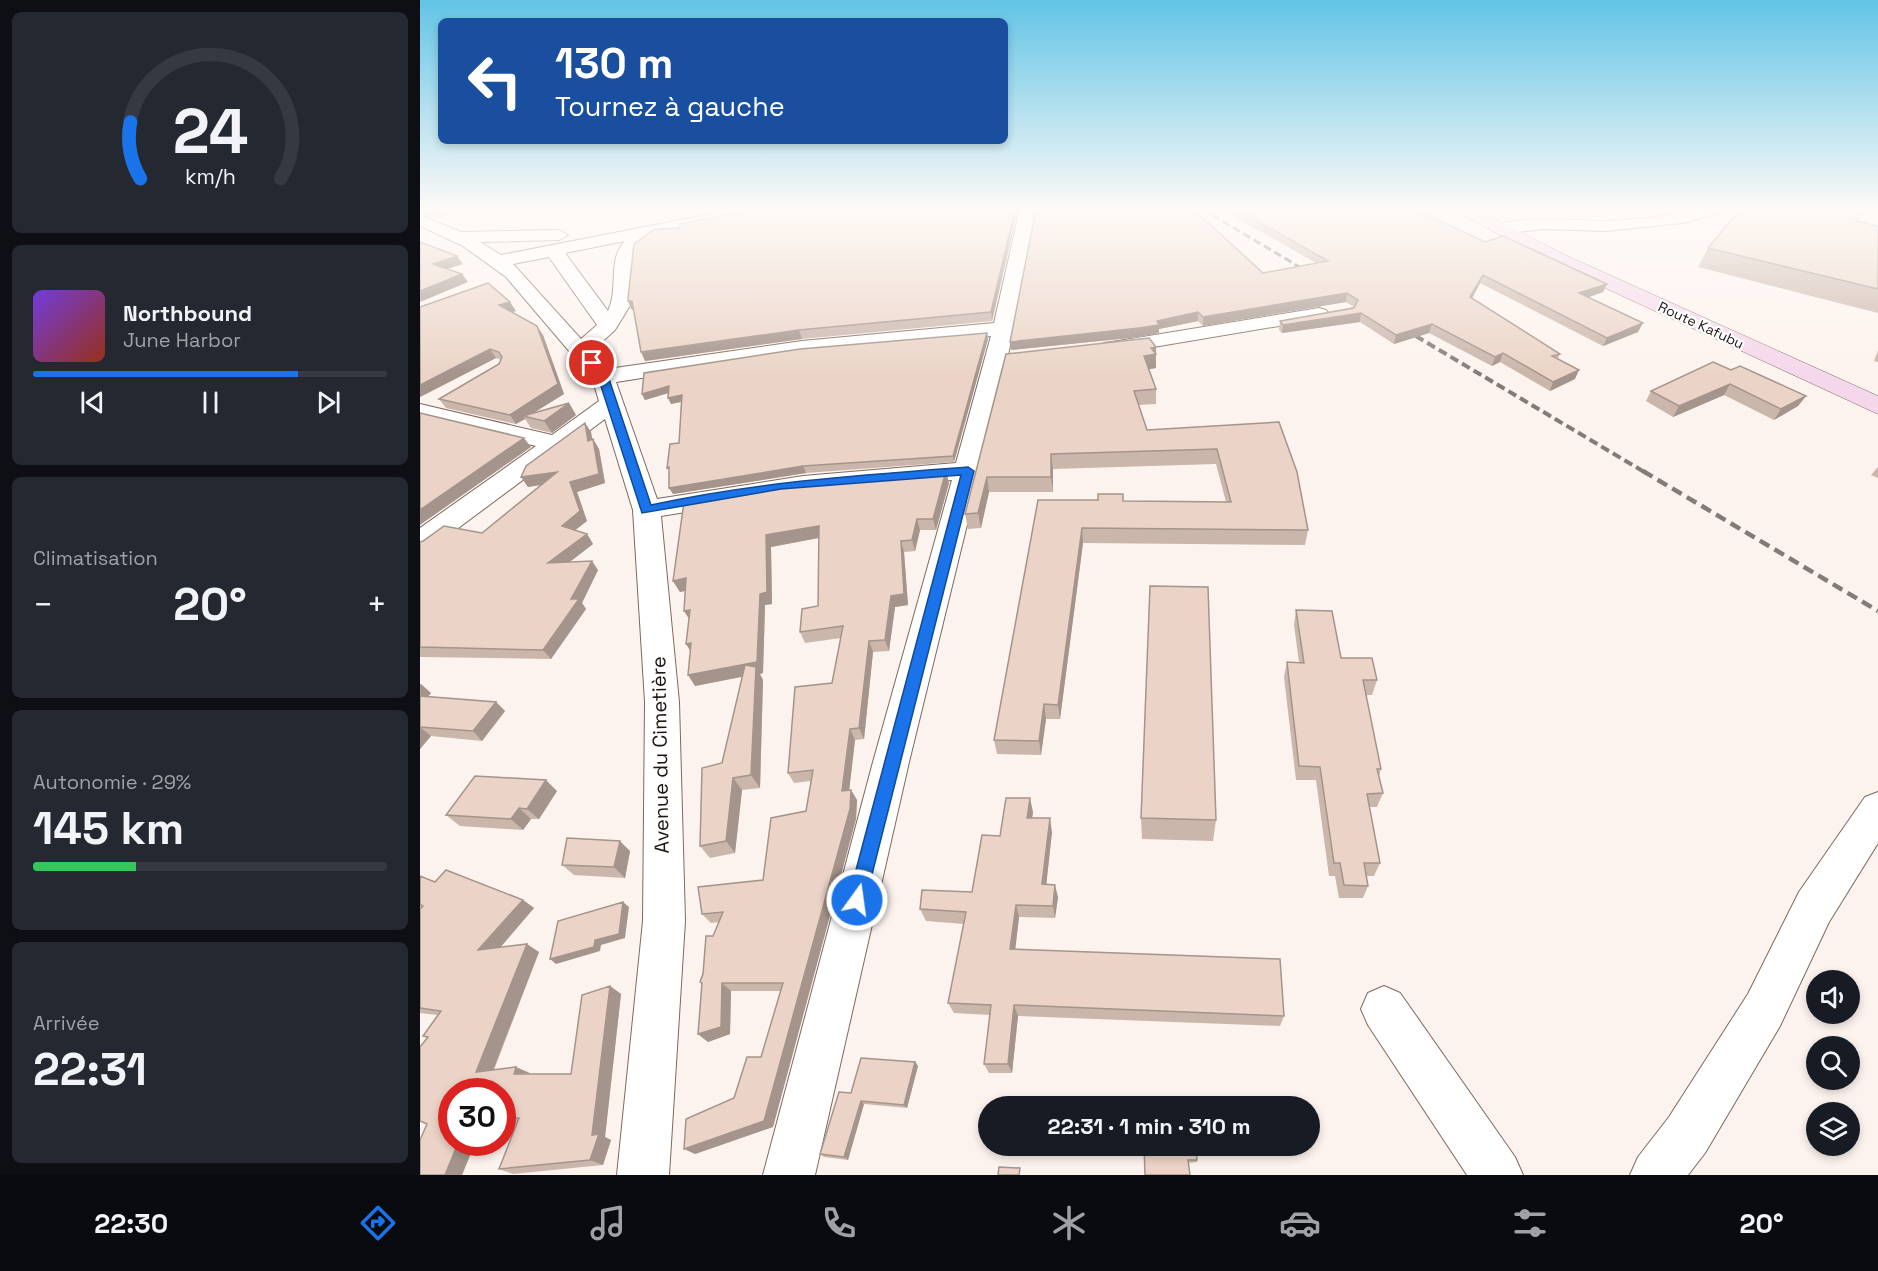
<!DOCTYPE html>
<html lang="fr">
<meta charset="utf-8">
<style>
body{margin:0;font-family:"Space Grotesk",sans-serif;background:#242831;color:#f1f3f6;height:100vh;display:flex;flex-direction:column;font-size:22px;white-space:nowrap}
*{box-sizing:border-box;margin:0}
p{font-size:20px;color:#9ea1a6}
.icon{flex:none;width:33px;height:33px;fill:none;stroke:currentColor;stroke-width:2;stroke-linecap:round;stroke-linejoin:round}
.map{position:relative;flex:1;overflow:hidden}
.side{display:flex;flex-direction:column;gap:12px;padding:12px;background:#0d0f14;width:420px}
.side>*{flex:none}
.top-card{position:absolute;left:18px;top:18px;width:570px;height:126px;border-radius:9px;box-shadow:0 3px 9px #0003;background:#1a4fa0;color:#fff;overflow:hidden}
.fabs{position:absolute;left:1386px;top:970px;display:grid;gap:12px}
.fabs a{display:grid;place-items:center;width:54px;height:54px;border-radius:50%;background:#171b24;box-shadow:0 3px 9px #0003;font-size:30px}
.speed{position:absolute;left:18px;top:1078px;display:flex;gap:12px;font-size:30px;font-weight:700;text-align:center}
.speed>*{display:grid;place-content:center;width:78px;height:78px;border-radius:50%;background:#171b24;box-shadow:0 3px 9px #0003;line-height:1}
.speed .limit{border:9px solid #d22;background:#fff;color:#111}
.pin{position:absolute;display:grid;place-items:center;width:51px;height:51px;color:#fff;margin:-26px;border:3px solid #fff;border-radius:50%;box-shadow:0 2px 6px #0007}
.me{position:absolute;width:66px;margin:-33px;rotate:14deg;stroke-linejoin:round;filter:drop-shadow(0 0 4px #0008)}
.turn{display:flex;align-items:center;gap:21px;height:126px;padding:0 18px;font-size:27px}
.turn .icon{width:78px;height:78px;stroke-width:2.5}
.turn b{display:block;font-size:42px;line-height:51px}
.big{font-size:45px;font-weight:700;line-height:1.1}
.side .card{flex:1;display:flex;flex-direction:column;justify-content:center;gap:9px;min-width:0;padding:0 21px;border-radius:9px;background:#242831}
.side .dial{align-items:center;gap:0}
.dial svg{height:156px;overflow:visible;fill:none;stroke:#363941;stroke-width:7;stroke-linecap:round;text-anchor:middle}
.dial text{fill:#f1f3f6;stroke:none}
.song{display:flex;align-items:center;gap:18px}
.cover{width:72px;height:72px;border-radius:9px;background:linear-gradient(135deg,hsl(260 70% 55%),hsl(10 70% 35%))}
.played{height:6px;border-radius:3px;background:linear-gradient(90deg,#1a73e8 75%,#363941 75%)}
.keys{display:flex;justify-content:space-around;direction:ltr}
.heat{display:flex;justify-content:space-between;align-items:center;font-size:33px;direction:ltr}
.charge{height:9px;border-radius:4px;background:linear-gradient(90deg,#34c759 29%,#363941 0)}
.trip{position:absolute;left:558px;top:1096px;width:342px;height:60px;border-radius:30px;background:#171b24;box-shadow:0 3px 9px #0003;font-weight:700;line-height:60px;text-align:center}
.menu{display:flex;height:96px;justify-content:space-around;align-items:center;background:#090b0e;color:#9ea1a6}
.menu .icon{width:42px;height:42px}
.menu .current{color:#1a73e8}
.menu b{font-size:27px;color:#f1f3f6}
main{display:flex;flex:1;min-height:0}
.map>svg:first-child{display:block}
</style>
<main>
<section class="side">
<div class="card dial"><svg viewBox="0 0 100 80">
<path d="M14 69A42 42 0 1 1 86 69"/>
<path d="M14 69A42 42 0 0 1 9 40" stroke="#1a73e8"/>
<text x="50" y="56" font-size="32" font-weight="700">24</text>
<text x="50" y="72" font-size="11">km/h</text>
</svg></div>
<div class="card">
<div class="song"><i class="cover"></i><div><b>Northbound</b><p>June Harbor</p></div></div>
<div class="played"></div>
<div class="keys"><svg class="icon" aria-label="previous" viewBox="0 0 24 24"><path d="M18 5L8 12l10 7zM5 5v14"/></svg><svg class="icon" aria-label="pause" viewBox="0 0 24 24"><path d="M8 5v14M16 5v14"/></svg><svg class="icon" aria-label="next" viewBox="0 0 24 24"><path d="M6 5l10 7-10 7zM19 5v14"/></svg></div>
</div>
<div class="card"><p>Climatisation</p>
<div class="heat"><a>−</a><b class="big">20°</b><a>+</a></div>
</div>
<div class="card"><p>Autonomie · 29%</p><b class="big">145 km</b><div class="charge"></div></div>
<div class="card"><p>Arrivée</p><b class="big">22:31</b></div>
</section>
<div class="map">
<svg width="1458" height="1175" viewBox="0 0 1458 1175">
<rect width="100%" height="100%" fill="#fdf3ee"/>
<g fill="none" stroke-linecap="round" stroke-linejoin="round">
<g stroke="#7d695d" stroke-width="2">
<path id="minor" d="M317 209H351L343 214 237 235 216 251 211 304 195 330 172 351 188 369 382 341 574 323 600 209H616L587 361 489 762 395 1175H343L453 762 532 480 383 493 241 516 259 702 265 921 249 1175H197L223 921 225 702 213 510 185 419 10 549 0 552V528L116 446 0 418V404L132 435 179 401 172 378 86 277 43 246 0 226V215L41 232 139 230 148 235 139 240 60 242 81 255ZM205 241C187 259 199 289 188 311L145 253ZM129 257 177 325 161 339 93 264ZM571 336 536 463 383 476 237 499 196 382 382 353Z
M1277 209H1304L1302 212 1263 223 1186 231 1124 229 1080 234 1071 229C1082 214 1165 221 1185 221 1215 220 1248 217 1277 209Z
M899 308 906 310 909 314 906 318 692 354 684 353 681 348 684 343 692 342Z
M1458 792V843L1409 922 1360 1026 1285 1153 1268 1175H1210L1218 1157 1249 1117 1328 994 1379 892 1445 797Z
M964 986 980 993 1095 1157 1103 1175H1047L948 1025 941 1009 948 993Z"/>
</g>
<g stroke="#7d695d" stroke-width="1">
<path id="secondary" d="M1032 209H1055L1145 255 1458 396V414L1131 263Z"/>
</g>
<use href="#minor" fill="#fff" fill-rule="evenodd"/>
<use href="#secondary" fill="#f4d7eb" fill-rule="evenodd"/>
<path stroke="#847b76" stroke-width="3" stroke-dasharray="8 4" stroke-linecap="butt" d="M782 209 893 275"/>
<path stroke="#847b76" stroke-width="4" stroke-dasharray="9 4.5" stroke-linecap="butt" d="M984 329 1226 473"/>
<path stroke="#847b76" stroke-width="4.5" stroke-dasharray="11 6" stroke-linecap="butt" d="M1223 471 1458 611"/>
</g>
<path fill="#cab6ab" d="M0 209H35L36 211 14 218 0 213Z
M598 209 572 321 382 339 225 361 214 310H212L208 301Z
M801 209H994L1065 242 1187 284 1183 292 1168 297 1218 332 1183 346 1060 283 1052 298 1140 354 1138 359 1155 379 1130 391 1080 362 1072 366 1009 333 974 344 940 322 862 333 859 330 860 321 934 307 926 302 783 326 778 321 739 329V333L719 337 591 350 843 273 896 263Z
M1436 221 1458 226V313L1278 267 1288 248Z
M0 307 96 311 91 312 123 335 144 394 113 413 149 403 156 415 132 433 111 428 105 419 96 424 26 408 19 399 79 364 81 360 76 358 0 397Z
M567 333 568 339 534 462 386 473 253 494 259 443 261 402 251 404 248 393 225 400 222 394Z
M736 347V368L729 369 736 389V404L719 405 727 430 859 422 888 530 885 545 663 543 640 719H626L621 755 577 754 574 740 618 500 806 502 796 464 633 469V492H569L561 528 548 529 545 514 586 354Z
M1458 350V362L1454 361Z
M1311 370 1386 396 1378 406 1354 420 1304 395 1253 417 1226 401 1231 391Z
M165 423 171 432 172 440 173 439 179 449 185 483 157 492 167 521 155 530 167 534 173 544 150 562 178 570 162 603 166 609 131 659 0 657V542L62 533 122 485 108 487 101 477Z
M1458 467V478L1451 475Z
M529 483 516 530H500L495 551 484 552 488 605 475 607 469 651 453 652 444 739 435 740 429 790H431L437 800 436 819 353 1127 275 1154 314 1098 341 1057 361 991H311L310 1034 288 1042 278 1034 282 985 280 982 293 936 299 922 291 923 282 914 343 880 386 811 391 781 374 783 368 773 412 683 421 638 385 643 380 632 398 606 399 538 351 547 352 604 345 605 343 673 340 674 343 680 340 788 322 790 315 853 290 858 280 846 302 763 322 677 275 686 270 651 269 619 265 591 260 592 253 581Z
M876 610 921 658 957 680 952 695H946L961 769 959 776 963 793 957 807H949L960 863 954 876H946L948 886 943 898H919L915 876H909L896 780H876L864 677 867 662H879L874 625Z
M0 684 11 693 8 697 76 702 85 711 62 741 11 736 0 749Z
M137 791 119 819H111L103 830 40 826 26 815Z
M613 812 612 818 632 832 626 884 638 897 635 918 599 917 595 949 864 1016 860 1026 598 1016 592 1073H569L564 1064 570 1015 534 1013 528 1003 544 924 506 921 500 909 552 892 580 836Z
M721 818 796 820 793 841 722 839Z
M210 851 205 878 154 875 142 865Z
M0 876 15 882 103 900 114 908 80 948 119 952 74 1070 110 1074H151L190 986 201 994 185 1137 191 1140 183 1165 93 1174 79 1169 96 1124 82 1125V1092H32V1143H55L42 1175 7 1124V1038L3 1036 17 1015 0 1013V909L1 908 0 907Z
M495 1062 498 1066 487 1108 444 1104 428 1160 404 1157 400 1154 431 1093Z
M724 1146 777 1160V1162L768 1163Z"/>
<path fill="#a4948b" d="M8 209H35L36 211 14 218Z
M595 209H598L572 321 571 312Z
M37 256 43 264 18 272 13 264Z
M42 274 48 282 0 302V291Z
M1063 275 1060 283 1048 306 1050 297Z
M1187 284 1183 292 1156 302 1159 293Z
M927 293 926 302 783 326V317Z
M208 301H212L216 309 212 310Z
M90 302 96 311 85 314 79 305Z
M778 312V321L739 329V333L719 337 591 350 590 342 737 321Z
M941 313 940 322 862 333 863 325Z
M1223 323 1218 332 1183 346 1187 338Z
M1012 324 1009 333 974 344 976 335Z
M117 326 123 335 144 394 107 417 103 416 105 419 96 424 90 415Z
M379 330 382 339 225 361 221 352Z
M567 333 568 339 534 462 533 456Z
M736 347V368L724 370V356L731 348Z
M70 349 76 358 0 397V385Z
M1083 353 1080 362 1072 366 1075 357Z
M1159 370 1155 379 1130 391 1133 382Z
M1310 384 1304 395 1253 417 1259 406Z
M249 386 252 392 225 400 222 394Z
M262 395 265 401 251 404 248 398Z
M1386 396 1378 406 1354 420 1361 409Z
M149 403 156 415 132 433 124 421Z
M165 423 171 432 174 450 168 441Z
M104 438 111 447 0 525V510Z
M173 439 179 449 185 483 157 492 167 521 149 535 142 526 150 482Z
M631 454 633 469V492L631 477Z
M383 466 386 473 253 494 249 488Z
M526 471 529 483 516 530 513 519Z
M137 472 144 481 108 487 101 477Z
M567 477 569 492 561 528 558 513Z
M497 519 500 530 495 551 492 540Z
M399 526 403 537 351 547 352 604 345 605 343 673 340 674 343 680 340 788 331 775 335 674 275 686 268 675 340 594 346 535Z
M662 528 663 543 640 719 638 705Z
M167 534 173 544 135 573 128 563Z
M481 541 484 552 488 605 475 607 469 651 465 640 471 596Z
M172 561 178 570 162 603 166 609 131 659 123 650Z
M266 578 273 589 260 592 253 581Z
M270 610 271 622 264 611Z
M449 641 453 652 444 739 439 728Z
M271 643 273 655 266 644Z
M1 684 11 693 1 705 0 685Z
M76 702 85 711 62 741 53 731Z
M624 704 626 719 621 755 619 741Z
M0 727 11 736 0 749Z
M430 729 435 740 428 801 422 791Z
M313 778 322 790 315 853 306 841Z
M126 780 137 791 119 819 107 809Z
M431 790 437 800 436 819 353 1127 275 1154 264 1149 344 1121Z
M610 798 613 812 610 831 607 818Z
M99 808 111 819 103 830 91 819Z
M630 818 632 832 625 897 622 884Z
M200 841 210 851 205 878 194 867Z
M635 885 638 897 635 918 633 906Z
M103 900 114 908 71 958 58 950Z
M203 902 209 907 205 938 181 945 180 951 136 964 130 959 175 940Z
M596 905 599 917 594 961 590 949Z
M107 944 119 952 70 1078 56 1072Z
M302 983 311 991 310 1034 288 1042 278 1034Z
M190 986 201 994 185 1137 191 1140 183 1165 170 1160 172 1135Z
M594 1005 598 1016 592 1073 588 1064Z
M495 1062 498 1066 487 1108 484 1105Z
M96 1067 110 1073 94 1074Z
M441 1101 444 1104 428 1160 424 1157Z
M38 1143H55L42 1175H25Z"/>
<path fill="#ebd4c7" stroke="#a4948b" stroke-width="1.5" d="M334 209H595L571 312 379 330 221 352 212 301H208V298L214 244 235 229 260 228 259 224Z
M616 209H773L843 273 908 261 816 209H994L1065 242 1083 236 1187 284 1159 293 1223 323 1187 338 1063 275 1050 297 1140 354 1132 356 1159 370 1133 382 1083 353 1075 357 1012 324 976 335 941 313 863 325 860 321 934 308 938 300 927 293 783 317 778 312 737 321 739 325 719 328 590 342Z
M1320 209H1443L1436 221 1458 226V289L1288 248Z
M0 242 37 256 13 264 42 274 0 291Z
M68 283 90 302 79 305 117 326 138 384 90 415 19 399 79 364 82 357 79 352 70 349 0 385V307Z
M567 333 533 456 383 466 249 488V467L247 468 250 444 259 443 262 395 248 398 249 386 222 394 224 373 380 349Z
M729 338 736 347 731 348 736 354 724 356 736 389 714 391 727 430 859 422 877 472 888 530 662 528 638 705 624 704 619 741 574 740 618 500H678V494H703V501L811 502 797 449 631 454V477H567L558 513 545 514 586 354Z
M1293 362 1311 370 1320 366 1386 396 1361 409 1310 384 1259 406 1231 391Z
M149 403 124 421 103 416Z
M0 413 104 438 0 510Z
M165 423 168 441 173 439 179 474 150 482 160 511 142 526 167 534 128 563 172 561 151 599H159L123 650 0 647V542L3 541 24 526 62 533 137 472 101 477 106 466Z
M526 471 513 519H497L492 540 481 541 484 594 471 596 465 640 449 641 439 728 430 729 422 791 431 790 430 809 344 1121 264 1149 266 1119 314 1098 327 1057H341L363 983H302L301 1027 278 1034 282 983 280 982 283 974 286 936H293L303 912 282 914 278 887 343 880 351 818 386 811 393 770 368 773 375 687 412 683 423 626 380 632 382 609 398 606 399 526 346 535 347 592 340 594 337 662 268 675 271 643 266 644 270 610 264 611 266 578 253 581 264 502 382 483Z
M730 586 788 587 796 820 721 818Z
M876 610 912 611 921 658H952L957 680H943L961 769H957L963 793 947 794 960 863H944L948 886 924 885 920 863H914L900 767 879 766 867 662 884 663Z
M325 665 336 667 331 775 313 778 306 841 280 846 282 768 302 763Z
M0 696 76 702 53 731 0 727Z
M55 776 126 780 107 809 99 808 91 819 26 815Z
M586 798H610L607 818H630L622 884 635 885 633 906 596 905 590 949 860 959 864 1016 594 1005 588 1064H564L571 1005 528 1003 546 912 500 909 502 890 552 892 562 835 580 836Z
M147 838 200 841 194 867 142 865Z
M26 870 103 900 58 950 107 944 56 1072 96 1067 94 1074H151L162 995 190 986 172 1135 179 1134 170 1160 79 1169 99 1118 82 1119V1092H32V1143H38L25 1175H0V1140L7 1124 0 1121V1047L8 1037 3 1036 21 1011 0 1008V909L3 906 0 904V876L15 882Z
M203 902 199 934 175 940 174 947 130 959 138 921Z
M441 1058 495 1062 484 1105 441 1101 424 1157 400 1154 419 1092 431 1093Z
M724 1146H776L777 1160H768L770 1175H725Z
M579 1167 600 1168 599 1175H578Z"/>
<linearGradient id="sky" x2="0" y2="1"><stop stop-color="#62c4e6"/><stop offset="0.56" stop-color="#fefaf7"/><stop offset="1" stop-color="#fefaf7" stop-opacity="0"/></linearGradient>
<rect width="1458" height="374" fill="url(#sky)"/>
<path fill="#1a73e8" stroke="#114b97" stroke-width="1.5" d="M172 360 188 376 231 505C337 482 440 475 548 467L554 471 444 906 437 909 430 906 428 900 541 475 361 489 222 513 178 377 167 363Z"/>
<g text-anchor="middle" stroke-width="4.5" stroke-linejoin="round" paint-order="stroke">
<g font-size="14" fill="#1e1612" stroke="#fff">
<text transform="translate(1281 325) rotate(25)" y="5">Route Kafubu</text>
</g>
<g font-size="20" fill="#1e1612" stroke="#fff">
<text transform="translate(240 755) rotate(-91)" y="7">Avenue du Cimetière</text>
</g>
</g>
</svg>
<div class="fabs">
<a><svg class="icon" aria-label="sound" viewBox="0 0 24 24"><path d="M4 9h4l5-4v14l-5-4H4zM17 9q2 3 0 6"/></svg></a>
<a><svg class="icon" aria-label="search" viewBox="0 0 24 24"><circle cx="10" cy="10" r="6"/><path d="M15 15l6 6"/></svg></a>
<a><svg class="icon" aria-label="layers" viewBox="0 0 24 24"><path d="M12 4l9 5-9 5-9-5zM3 14l9 5 9-5"/></svg></a>
</div>
<div class="speed"><div class="limit">30</div></div>
<div class="pin" style="left:172px;top:363px;background:#d93025"><svg class="icon" aria-label="arrive" viewBox="0 0 24 24"><path d="M6 21V4h12l-3 4 3 4H6"/></svg></div>
<svg class="me" style="left:437px;top:900px" viewBox="-20 -20 40 40"><circle r="17" fill="#1a73e8" stroke="#fff" stroke-width="3"/><path d="M0-11L8 9 0 5-8 9z" fill="#fff"/></svg>
<div class="trip">22:31 · 1 min · 310 m</div>
<div class="top-card">
<div class="turn"><svg class="icon" aria-label="left" viewBox="0 0 24 24"><path d="M17 20v-9H6M10 6l-5 5 5 5"/></svg><div><b>130 m</b>Tournez à gauche</div></div>
</div>
</div>
</main>
<nav class="menu">
<b>22:30</b>
<svg class="icon current" aria-label="directions" viewBox="0 0 24 24"><path d="M12 3l9 9-9 9-9-9zM9 14v-3h6M13 9l2 2-2 2"/></svg>
<svg class="icon" aria-label="music" viewBox="0 0 24 24"><path d="M9 18V5l10-2v13"/><circle cx="6" cy="18" r="3"/><circle cx="16" cy="16" r="3"/></svg>
<svg class="icon" aria-label="phone" viewBox="0 0 24 24"><path d="M5 4h4l2 5-3 2q2 4 5 5l2-3 5 2v4C11 20 4 13 5 4z"/></svg>
<svg class="icon" aria-label="climate" viewBox="0 0 24 24"><path d="M12 3v18M4 7l16 10M4 17L20 7"/></svg>
<svg class="icon" aria-label="car" viewBox="0 0 24 24"><path d="M5 17H2v-5l4-1 3-4h7l3 4 3 1v5h-3M9 17h6M6 11h13"/><circle cx="7" cy="17" r="2"/><circle cx="17" cy="17" r="2"/></svg>
<svg class="icon" aria-label="filters" viewBox="0 0 24 24"><path d="M4 7h16M4 17h16"/><circle cx="9" cy="7" r="2"/><circle cx="15" cy="17" r="2"/></svg>
<b>20°</b>
</nav>
